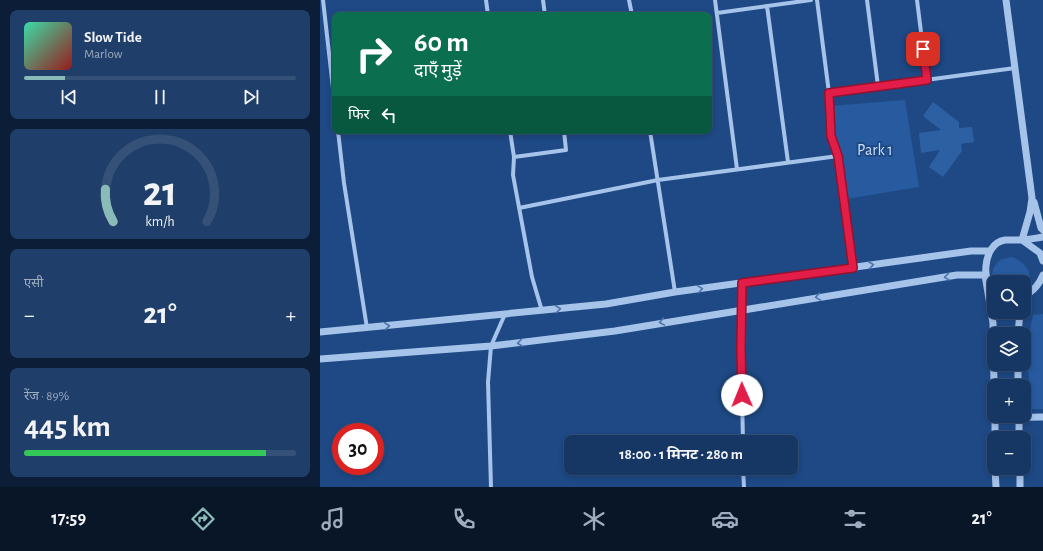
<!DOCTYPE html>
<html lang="hi">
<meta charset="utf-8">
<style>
body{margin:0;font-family:"Alegreya Sans","Noto Sans Devanagari",sans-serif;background:#1f3f6a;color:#f1f3f6;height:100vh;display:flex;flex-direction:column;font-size:15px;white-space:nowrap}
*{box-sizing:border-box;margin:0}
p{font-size:13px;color:#9eacbf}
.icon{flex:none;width:22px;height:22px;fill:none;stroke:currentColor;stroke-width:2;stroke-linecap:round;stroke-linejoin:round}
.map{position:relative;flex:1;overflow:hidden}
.sheet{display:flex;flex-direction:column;gap:10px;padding:10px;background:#0c1e37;width:320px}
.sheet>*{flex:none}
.top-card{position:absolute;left:12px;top:12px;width:380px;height:122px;border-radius:8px;box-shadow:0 2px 6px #0003,0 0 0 1px #355178;background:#0b6e4f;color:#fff;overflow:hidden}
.buttons{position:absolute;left:667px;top:275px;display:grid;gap:8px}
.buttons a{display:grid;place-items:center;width:44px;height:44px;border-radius:8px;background:#163764;box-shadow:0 2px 6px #0003,0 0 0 1px #355178;font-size:20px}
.speed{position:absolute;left:12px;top:423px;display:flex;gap:8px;font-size:20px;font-weight:700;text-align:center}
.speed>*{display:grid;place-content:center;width:52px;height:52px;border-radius:50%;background:#163764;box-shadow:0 2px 6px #0003,0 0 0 1px #355178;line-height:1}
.speed .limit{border:6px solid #d22;background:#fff;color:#111}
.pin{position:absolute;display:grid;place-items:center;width:34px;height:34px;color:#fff;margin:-17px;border-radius:8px;box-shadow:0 2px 6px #0006}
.me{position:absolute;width:44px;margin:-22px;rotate:359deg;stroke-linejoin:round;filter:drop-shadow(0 0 3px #0008)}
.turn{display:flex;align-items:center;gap:14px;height:84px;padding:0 16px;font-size:18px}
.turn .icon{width:52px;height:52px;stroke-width:2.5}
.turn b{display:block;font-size:28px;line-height:34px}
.then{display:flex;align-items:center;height:38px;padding:0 16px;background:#0003;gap:8px;font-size:15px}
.big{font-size:30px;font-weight:700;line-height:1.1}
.sheet .widget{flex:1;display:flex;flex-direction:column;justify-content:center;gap:6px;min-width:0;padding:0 14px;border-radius:8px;background:#1f3f6a}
.sheet .dial{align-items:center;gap:0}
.dial svg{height:104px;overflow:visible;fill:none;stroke:#355178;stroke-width:7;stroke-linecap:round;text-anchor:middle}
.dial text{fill:#f1f3f6;stroke:none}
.song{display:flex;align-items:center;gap:12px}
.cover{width:48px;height:48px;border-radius:6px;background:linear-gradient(135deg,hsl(160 70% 55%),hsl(0 70% 35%))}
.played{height:4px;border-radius:2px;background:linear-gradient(90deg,#8bbbb9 15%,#355178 15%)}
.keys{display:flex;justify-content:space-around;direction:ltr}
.heat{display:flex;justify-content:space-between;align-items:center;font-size:22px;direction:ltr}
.charge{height:6px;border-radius:3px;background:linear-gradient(90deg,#34c759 89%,#355178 0)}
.trip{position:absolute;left:244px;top:435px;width:234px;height:40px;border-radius:8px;background:#163764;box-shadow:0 2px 6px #0003,0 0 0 1px #355178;font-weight:700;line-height:40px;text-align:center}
.dock{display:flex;height:64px;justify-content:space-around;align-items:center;background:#091628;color:#9eacbf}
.dock .icon{width:28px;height:28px}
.dock .on{color:#8bbbb9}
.dock b{font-size:18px;color:#f1f3f6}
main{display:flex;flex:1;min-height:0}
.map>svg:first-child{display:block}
</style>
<main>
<section class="sheet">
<div class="widget">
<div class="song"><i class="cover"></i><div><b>Slow Tide</b><p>Marlow</p></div></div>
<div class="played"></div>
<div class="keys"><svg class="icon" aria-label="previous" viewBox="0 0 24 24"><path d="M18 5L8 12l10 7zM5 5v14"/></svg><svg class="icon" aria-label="pause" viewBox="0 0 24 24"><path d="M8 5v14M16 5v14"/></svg><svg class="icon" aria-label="next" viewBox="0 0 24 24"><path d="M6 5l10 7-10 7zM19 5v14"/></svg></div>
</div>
<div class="widget dial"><svg viewBox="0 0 100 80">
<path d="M14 69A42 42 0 1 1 86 69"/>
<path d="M14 69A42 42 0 0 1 8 44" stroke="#8bbbb9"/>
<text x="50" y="56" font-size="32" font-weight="700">21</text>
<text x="50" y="72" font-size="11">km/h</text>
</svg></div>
<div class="widget"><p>एसी</p>
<div class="heat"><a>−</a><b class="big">21°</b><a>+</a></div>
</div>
<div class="widget"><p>रेंज · 89%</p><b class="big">445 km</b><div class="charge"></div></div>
</section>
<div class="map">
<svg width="723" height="487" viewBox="0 0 723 487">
<rect width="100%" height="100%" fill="#1e4985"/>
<path fill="#275a9e" d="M585 100 599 187 526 199 510 106Z
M692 257C705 261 717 277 704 289V282H674V285C669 277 673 264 682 259 685 258 689 258 692 257Z
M723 314V409H712L706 350 713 315Z"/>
<path fill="#2d5fa3" d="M613 102 639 122V128L652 127 654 142 641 144 642 151 623 177 609 167 620 150 601 153 599 133 621 130 603 116Z"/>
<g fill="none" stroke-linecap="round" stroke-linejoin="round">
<path stroke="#a6c3ea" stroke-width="4" d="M3 0 15 106
M166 0 168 15
M223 0 225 15
M309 0 312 15
M395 0 417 169
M497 0 509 93 695 68
M547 0 558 86
M597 0 607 80
M447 6 468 162
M397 13 491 0
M509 93 511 136 518 156
M18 131 24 183 47 328
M190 131 194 157 193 175 212 277 222 311
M330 131 355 292
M194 157 246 150 244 131
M199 208 338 180 518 156 533 268
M422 283 421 349 423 442
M423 468 424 487
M171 487 168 382 171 346 185 314"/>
<path stroke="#a6c3ea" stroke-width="7" d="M686 0 712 198 710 212 702 240
M714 202 721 228 723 230
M702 240 720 253 723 261
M665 275 673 323 674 386
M674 289C667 283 665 275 666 266 667 255 672 242 685 240 690 240 696 240 701 240 708 240 716 238 723 237
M704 296C714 291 719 285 723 275
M0 332 286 304 355 292 651 251H670
M698 334 700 312
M0 359 171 346 295 331 637 275H665
M698 364V386
M675 416V438
M699 416V438
M675 418 723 417
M675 468 676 487
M700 468V487"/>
</g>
<defs><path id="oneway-chevron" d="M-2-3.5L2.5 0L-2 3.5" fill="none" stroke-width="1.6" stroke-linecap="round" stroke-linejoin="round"/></defs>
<g stroke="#4e74a8">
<use href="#oneway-chevron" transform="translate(551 265) rotate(-8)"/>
<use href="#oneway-chevron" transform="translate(627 277) rotate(171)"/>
<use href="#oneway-chevron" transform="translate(380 289) rotate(-8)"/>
<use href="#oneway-chevron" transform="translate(498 297) rotate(171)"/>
<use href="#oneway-chevron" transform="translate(238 309) rotate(-6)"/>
<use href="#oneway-chevron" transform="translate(342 322) rotate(170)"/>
<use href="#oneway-chevron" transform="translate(67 326) rotate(-6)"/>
<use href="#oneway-chevron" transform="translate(200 343) rotate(173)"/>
</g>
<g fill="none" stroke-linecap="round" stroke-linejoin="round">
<g stroke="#92132f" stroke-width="10">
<path id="route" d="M422 395 421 349 422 283 533 268 518 156 511 136 509 93 607 80 603 49"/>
</g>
<use href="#route" stroke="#e11d48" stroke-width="7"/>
</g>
<g text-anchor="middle" stroke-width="4" stroke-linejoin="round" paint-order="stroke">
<g font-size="16" fill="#cbdef8" stroke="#1e4985">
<text x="555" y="155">Park 1</text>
</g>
</g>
</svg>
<div class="buttons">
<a><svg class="icon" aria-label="search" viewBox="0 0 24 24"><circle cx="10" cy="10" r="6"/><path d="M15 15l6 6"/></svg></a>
<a><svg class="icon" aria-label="layers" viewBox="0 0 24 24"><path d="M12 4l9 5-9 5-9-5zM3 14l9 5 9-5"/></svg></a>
<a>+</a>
<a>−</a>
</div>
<div class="speed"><div class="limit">30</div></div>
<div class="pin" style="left:603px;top:49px;background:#d93025"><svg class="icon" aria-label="arrive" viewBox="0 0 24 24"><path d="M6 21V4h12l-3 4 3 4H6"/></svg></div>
<svg class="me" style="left:422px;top:395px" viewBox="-20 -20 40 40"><circle r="19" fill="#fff"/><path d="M0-13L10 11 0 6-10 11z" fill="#e11d48"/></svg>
<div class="trip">18:00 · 1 मिनट · 280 m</div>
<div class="top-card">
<div class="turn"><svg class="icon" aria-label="right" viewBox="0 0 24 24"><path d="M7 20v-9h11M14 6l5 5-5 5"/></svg><div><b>60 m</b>दाएँ मुड़ें</div></div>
<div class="then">फिर<svg class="icon" aria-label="left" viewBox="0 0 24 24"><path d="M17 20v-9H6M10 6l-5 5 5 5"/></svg></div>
</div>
</div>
</main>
<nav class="dock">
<b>17:59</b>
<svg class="icon on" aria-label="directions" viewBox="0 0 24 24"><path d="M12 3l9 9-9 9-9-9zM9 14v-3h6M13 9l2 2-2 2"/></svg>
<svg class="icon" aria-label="music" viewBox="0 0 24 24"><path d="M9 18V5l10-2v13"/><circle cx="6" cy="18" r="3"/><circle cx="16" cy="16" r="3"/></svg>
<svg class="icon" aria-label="phone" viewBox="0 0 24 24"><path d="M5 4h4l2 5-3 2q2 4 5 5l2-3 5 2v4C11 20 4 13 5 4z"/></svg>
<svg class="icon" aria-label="climate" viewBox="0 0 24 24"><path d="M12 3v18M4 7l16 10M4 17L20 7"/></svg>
<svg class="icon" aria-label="car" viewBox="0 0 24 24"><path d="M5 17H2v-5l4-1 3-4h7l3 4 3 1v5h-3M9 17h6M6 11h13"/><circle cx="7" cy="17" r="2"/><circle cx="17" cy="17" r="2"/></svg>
<svg class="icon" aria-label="filters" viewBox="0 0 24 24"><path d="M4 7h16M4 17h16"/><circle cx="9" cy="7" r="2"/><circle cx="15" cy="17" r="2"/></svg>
<b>21°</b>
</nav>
